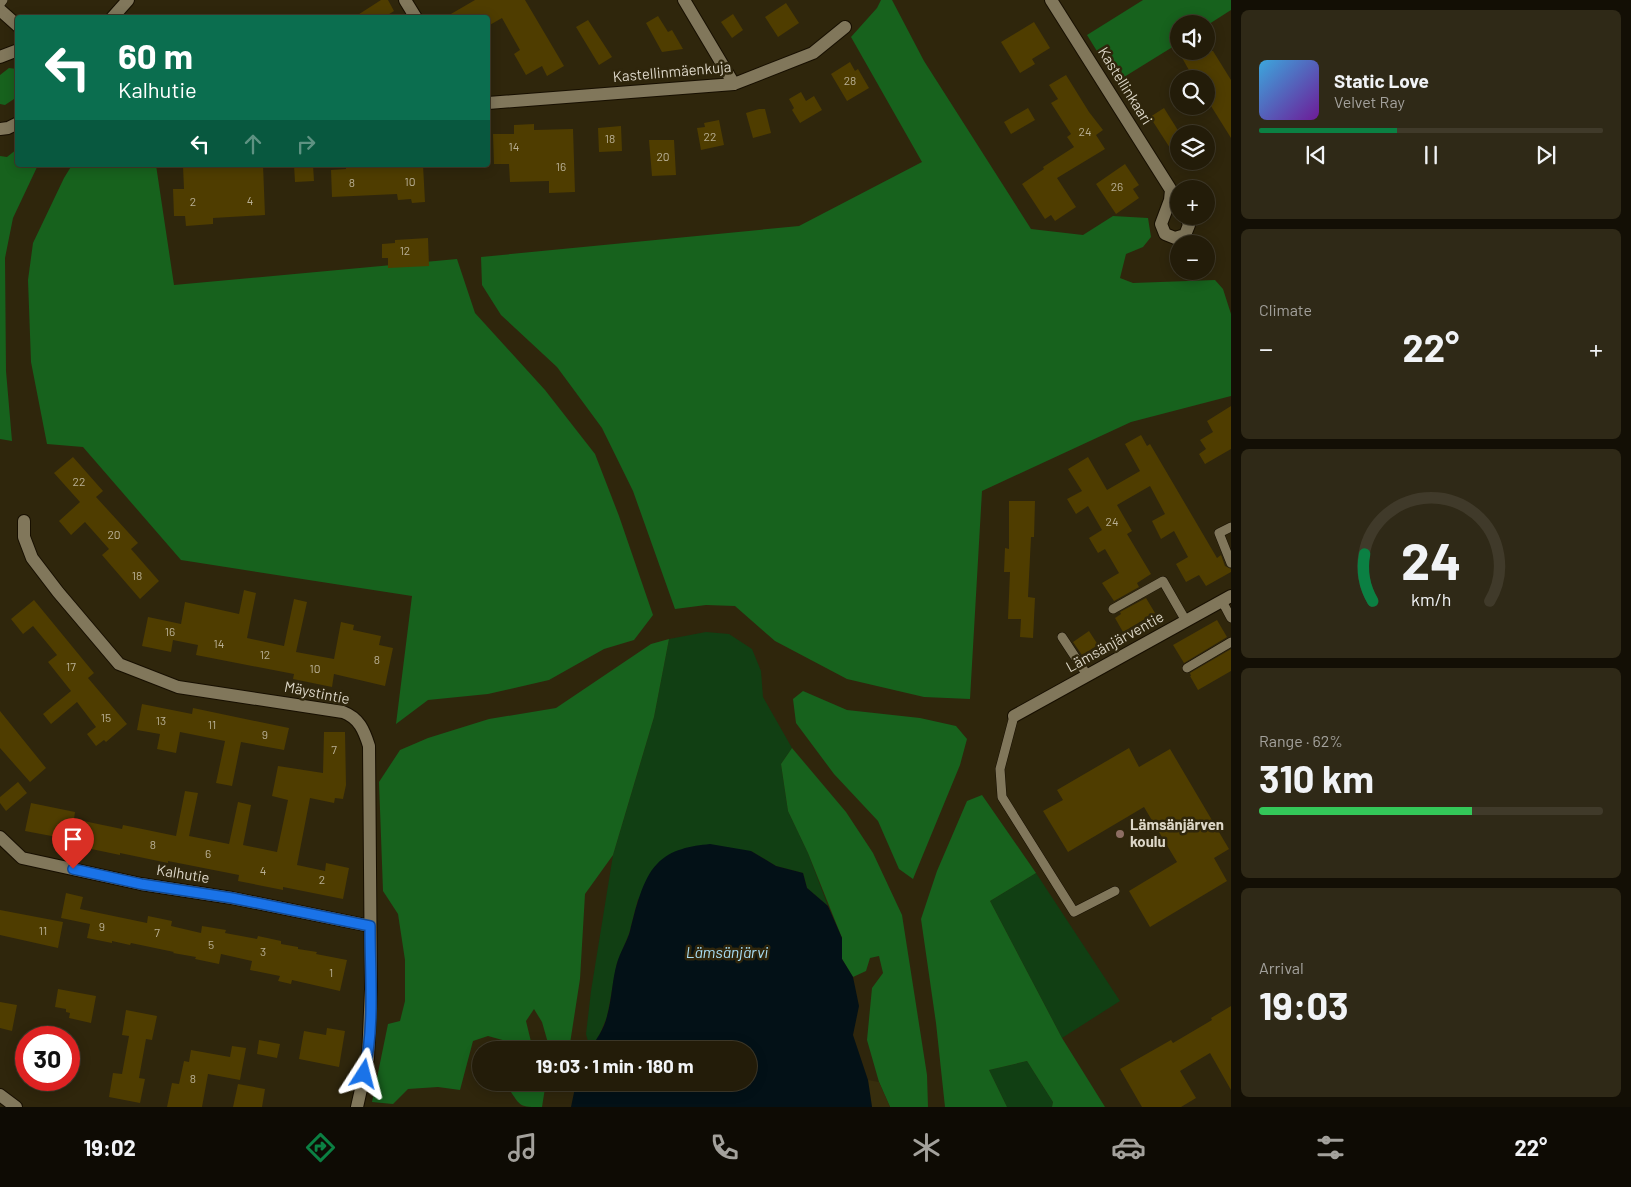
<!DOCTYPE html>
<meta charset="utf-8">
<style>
body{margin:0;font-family:Barlow,sans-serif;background:#2f2917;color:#f1f3f6;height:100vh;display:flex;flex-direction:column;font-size:19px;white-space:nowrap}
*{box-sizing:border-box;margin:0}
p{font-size:16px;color:#a3a19c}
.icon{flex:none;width:28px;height:28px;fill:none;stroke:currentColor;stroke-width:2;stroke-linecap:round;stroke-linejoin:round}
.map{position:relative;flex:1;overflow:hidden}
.panel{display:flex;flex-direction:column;gap:10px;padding:10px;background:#130f05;width:400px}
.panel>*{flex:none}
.top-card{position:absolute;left:15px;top:15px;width:475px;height:152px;border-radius:5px;box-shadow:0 2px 12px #0003,0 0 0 1px #403a2a;background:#0b6e4f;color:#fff;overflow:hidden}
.buttons{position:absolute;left:1170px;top:15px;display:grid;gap:10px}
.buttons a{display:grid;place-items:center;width:45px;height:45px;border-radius:50%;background:#231c09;box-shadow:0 2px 12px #0003,0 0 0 1px #403a2a;font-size:25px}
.speed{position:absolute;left:15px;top:1026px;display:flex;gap:10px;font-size:25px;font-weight:700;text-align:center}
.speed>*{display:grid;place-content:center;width:65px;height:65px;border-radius:50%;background:#231c09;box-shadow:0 2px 12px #0003,0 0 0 1px #403a2a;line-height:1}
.speed .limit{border:8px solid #d22;background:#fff;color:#111}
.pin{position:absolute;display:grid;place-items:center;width:42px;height:42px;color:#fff;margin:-51px -21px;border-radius:50% 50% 50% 0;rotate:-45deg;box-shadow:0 0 5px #0007}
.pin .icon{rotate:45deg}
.me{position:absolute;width:55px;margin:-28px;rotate:9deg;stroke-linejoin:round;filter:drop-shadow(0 0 4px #0008)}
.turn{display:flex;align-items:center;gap:18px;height:105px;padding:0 20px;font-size:22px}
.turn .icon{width:65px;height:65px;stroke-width:2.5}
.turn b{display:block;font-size:35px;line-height:42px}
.lanes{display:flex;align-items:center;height:48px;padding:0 20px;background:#0003;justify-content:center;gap:25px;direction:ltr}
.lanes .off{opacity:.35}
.big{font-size:38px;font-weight:700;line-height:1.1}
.panel .widget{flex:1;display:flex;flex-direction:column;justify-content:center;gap:8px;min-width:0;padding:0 18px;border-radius:8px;background:#2f2917}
.panel .dial{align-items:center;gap:0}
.dial svg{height:130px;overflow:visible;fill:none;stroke:#403a2a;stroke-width:7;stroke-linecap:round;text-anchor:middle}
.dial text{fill:#f1f3f6;stroke:none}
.song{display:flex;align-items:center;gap:15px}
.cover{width:60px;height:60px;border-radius:8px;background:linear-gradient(135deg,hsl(200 70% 55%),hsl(280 70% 35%))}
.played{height:5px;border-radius:2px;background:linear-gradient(90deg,#0b8043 40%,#403a2a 40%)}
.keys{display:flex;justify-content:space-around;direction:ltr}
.heat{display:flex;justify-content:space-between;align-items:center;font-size:28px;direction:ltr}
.charge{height:8px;border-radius:4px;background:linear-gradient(90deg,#34c759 62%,#403a2a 0)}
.trip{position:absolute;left:472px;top:1041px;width:285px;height:50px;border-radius:25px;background:#231c09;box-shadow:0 2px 12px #0003,0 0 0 1px #403a2a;font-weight:700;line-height:50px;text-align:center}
.tab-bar{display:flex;height:80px;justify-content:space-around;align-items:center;background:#0e0b04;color:#a3a19c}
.tab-bar .icon{width:35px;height:35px}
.tab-bar .on{color:#0b8043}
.tab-bar b{font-size:22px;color:#f1f3f6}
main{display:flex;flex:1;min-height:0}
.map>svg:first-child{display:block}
</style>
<main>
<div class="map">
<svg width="1231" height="1107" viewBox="0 0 1231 1107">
<rect width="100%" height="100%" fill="#2f260c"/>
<path fill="#113f13" d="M706 632 729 634 752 649 761 671 763 697 792 748 781 764 788 811 808 853 828 906 807 888 803 873 776 866 751 851 638 899 629 934 617 963 607 1017 599 1036 590 1049 586 1034 591 991 613 855 654 717 669 639Z
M1036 873 1120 1001 1062 1038 990 901Z
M1027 1061 1053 1102 1052 1107H1007L989 1070Z"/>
<path fill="#17621d" d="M881 0H892L924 61 1031 229 1083 235 1113 216 1148 218 1151 237 1143 247 1126 254 1120 278 1133 283 1215 280 1223 289 1231 314V396L1131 422 982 491 970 699 924 697 847 679 775 641 735 606 706 605 675 609 633 491 602 428 557 367 501 315 482 285 481 257 799 226 922 162 851 37 877 8Z
M1143 0H1231V10L1206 26V24H1179V43L1116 82 1087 35Z
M9 68 17 69V97L5 105 0 104V75Z
M17 149 18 165H38L13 218 5 258 6 371 12 441 0 439V156L7 157Z
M72 165H156L174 285 457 259 475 313 545 390 595 454 619 516 653 615 634 640 604 649 549 680 488 694 428 700 396 724 412 596 181 560 83 447 47 444 31 362 28 280 33 243 64 178Z
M669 639 654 717 613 855 585 894 580 979 569 1050H550L542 1022 534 1009 526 1021 533 1050H509L506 1041 488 1036 473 1041 460 1090 438 1087 408 1089 393 1104 372 1102 388 1024 400 1021 405 1001V960L398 914 383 891 379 782 400 750 428 738 489 719 556 708 651 644Z
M803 691 847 710 920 718 956 726 967 739 960 765 913 879 899 869 878 821 834 774 796 723 793 699Z
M792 748 846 812 873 853 902 915 927 1075 928 1107H890L879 1082 867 1040 872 988 883 973 879 956 870 958 866 971 853 977 842 959V938L808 853 788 811 781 764Z
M982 795 1036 873 990 901 1062 1038 1105 1107H1052L1053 1102 1027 1061 989 1070 1007 1107H945L936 1023 921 919 937 871 967 801Z
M510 1083H543L545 1088 542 1107C519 1107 521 1107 509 1089Z"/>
<path fill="#372e0d" d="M868 1080 879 1082 890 1107H872Z"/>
<path fill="#031117" d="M710 844 751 851 776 866 803 873 807 888 828 906 842 938V959L853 977 859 1006 853 1035 868 1080 872 1107H571L576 1083 749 1082V1050H589C597 1039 604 1029 607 1016 612 999 612 980 617 963 620 952 627 942 630 931 635 911 642 879 657 864 671 849 691 846 710 844Z"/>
<path fill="#4f3d00" d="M381 0H388L394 11 383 18H353Z
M475 0H525L564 66 547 76 542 66 526 75 514 54 520 50 502 18 488 26V18H444Z
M786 3 799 23 778 37 765 17Z
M733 14 743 30 732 38 721 22Z
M658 16 668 32 672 30 683 49 662 52 646 23Z
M588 20 612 57 599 65 576 27Z
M1034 22 1050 48 1032 59 1035 64 1020 73 1001 42Z
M1189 51H1213L1231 80V138L1206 98V79H1194L1181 56Z
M850 62 855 71 858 69 869 88 847 101 831 74Z
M1066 75 1089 112 1103 130 1096 135 1105 149 1057 178 1076 207 1055 221 1051 215 1045 219 1022 184 1044 169 1043 167 1074 147 1067 137 1071 134 1051 103 1058 99 1049 85Z
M801 92 806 101 814 96 822 110 800 123 792 110 794 108 789 99Z
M1028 108 1035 120 1011 134 1004 122Z
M1164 108 1179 132V162L1150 117Z
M759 109H765L771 133 753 138 746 113Z
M719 120 724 145 701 150 697 128 705 127 704 123Z
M534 124V130L573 129 575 192 549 193V181L510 182 509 164H494L493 134H514V125Z
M621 126 622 151 599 152 598 128Z
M649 140H674L676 175 652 176Z
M1125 164 1139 185 1133 189 1139 198 1116 214 1096 184Z
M263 165 265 215 213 218V224L186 226 185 216H174L173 189H184L183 166Z
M294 165H313L314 181 295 182Z
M346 165H423L425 202 412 203 411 199 398 200 397 194 332 197 331 170 346 169Z
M428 238 429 266 388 268V258H382V244L395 243V240Z
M1231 406V449L1205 464 1199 454 1206 449 1200 440 1213 432 1207 421Z
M1141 435 1147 446 1150 444 1217 558 1221 555 1225 566 1231 569V572L1206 586 1199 575 1186 582 1176 564 1188 557 1174 531 1161 539 1152 521 1165 514 1150 486 1117 505 1132 531 1127 534 1151 574 1137 583 1139 587 1114 601 1102 583 1119 573 1105 549 1098 553 1089 538 1102 530 1088 506 1076 514 1067 499 1082 491 1068 469 1088 457 1107 490 1140 471 1125 444Z
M73 457 103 491 96 497 138 543 131 549 159 581 140 599 102 555 109 549 85 522 71 535 59 521 80 502 54 473Z
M1009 501H1035L1034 537H1031L1028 597 1035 598 1033 638 1020 637 1021 619H1008L1010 572H1004L1005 548 1009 549Z
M244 590 256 593 247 638 284 646 294 599 307 602 296 652 334 659 341 622 354 625 353 630 381 636 379 645 393 648 385 686 334 674 332 687 293 679 294 674 196 655 198 645 173 640 171 652 142 646 148 617 181 624 185 602 239 614Z
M1146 598 1155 613 1123 632 1115 618 1121 614 1120 612Z
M34 600 94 673 88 678 127 724 106 742 104 740 96 746 87 734 96 727 77 702 51 724 43 714 71 691 48 662 57 655 33 626 23 634 11 619Z
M1217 620 1227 637 1184 663 1173 645Z
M1089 631 1098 645 1082 655 1073 642Z
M1231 649V671L1198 690 1190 676H1191L1190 673Z
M142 704 192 714 193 708 289 728 284 750 241 742 232 786 216 783 225 741 180 732 176 753 157 749 160 734 137 730Z
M0 711 46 768 30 782 0 748Z
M324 732H345L346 785 343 799 335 798 334 803 310 798 297 865 325 871 326 863 349 868 343 899 283 887V890L238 881 239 875 168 861V863L120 853V855L77 846 78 841 25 831 31 803 75 812 74 819 122 829 123 825 176 836 185 791 198 793 189 836 229 844 238 802 251 805 243 845 277 852 288 800 272 796 278 766 323 773Z
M1129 748 1139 767 1170 749 1229 849 1214 858 1227 881 1150 927 1129 891 1177 862 1144 807 1068 852 1043 811 1063 800 1057 790Z
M18 782 27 793 6 811 0 803V797Z
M66 893 83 897 80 909 147 923 148 916 172 921 171 926 201 933 202 926 226 930 225 933 257 939 258 936 281 941V944L298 947V949L317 952 316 954 347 960 340 991 292 980 291 984 278 981 280 976 250 970 252 961 221 954 219 964 195 959 196 957 173 953 174 952 131 943 130 945 112 941V943L87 938 90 924 61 918Z
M0 910 63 922 58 948 0 935Z
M58 989 96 996 91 1023 69 1018 70 1013 66 1012V1009L55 1007Z
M0 1002 17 1005 12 1031 0 1028Z
M1231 1006V1090L1210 1053 1180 1071 1196 1098 1181 1107H1142L1120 1069 1171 1040 1173 1043 1212 1020 1211 1018Z
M126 1010 157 1016 152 1040 146 1039 139 1078 145 1079 140 1103 109 1097 113 1073 122 1074 129 1036 122 1035Z
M327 1028 345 1031 339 1067 299 1059 304 1031 326 1035Z
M259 1040 280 1044 277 1058 257 1054Z
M232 1046 246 1048 240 1080 208 1074 202 1107H167L172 1083 179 1084 184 1061 189 1062 191 1050 230 1057Z
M238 1084 265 1089 262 1107H233Z"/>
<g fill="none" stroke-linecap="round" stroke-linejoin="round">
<g stroke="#170f00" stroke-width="10">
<path id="service" d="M0 4 3 0
M1231 527 1219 533 1231 563
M1222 601 1231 618
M1113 609 1163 581 1186 621
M1062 637 1087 675
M1187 668 1231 642
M1014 716 1000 769 1002 797 1074 912 1115 891"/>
</g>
<g stroke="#170f00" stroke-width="14">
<path id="minor" d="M405 0 416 18
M684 0 734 84
M1051 0 1171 190 1179 208
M0 10 18 26
M112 18 128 0
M0 57 18 50
M488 103 734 84 813 53 845 27
M0 129 8 128 18 123
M1171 190 1170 200 1161 224 1165 234 1175 238 1185 235 1189 225 1186 216
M24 521V537L32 558 58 592 119 664 178 687 343 712C359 718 364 730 369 746L371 989 368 1058 357 1107
M1014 716 1231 596
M0 837 22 858 141 884 232 898 370 926
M0 1095 16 1107"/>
</g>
<use href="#service" stroke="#81775b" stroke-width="9"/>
<use href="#minor" stroke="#81775b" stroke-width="12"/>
</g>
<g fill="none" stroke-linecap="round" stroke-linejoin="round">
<g stroke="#114b97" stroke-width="12">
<path id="route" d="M73 869 141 884 232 898 370 926C370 975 375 1026 364 1074"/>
</g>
<use href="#route" stroke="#1a73e8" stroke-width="9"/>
</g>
<circle fill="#8d6e63" stroke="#2f260c" stroke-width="2" cx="1120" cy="834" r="5"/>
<g text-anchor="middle" stroke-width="5" stroke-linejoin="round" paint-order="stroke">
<g font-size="12" fill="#b9b095">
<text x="850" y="85">28</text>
<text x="1085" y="136">24</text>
<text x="710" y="141">22</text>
<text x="610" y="143">18</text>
<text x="514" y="151">14</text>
<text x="663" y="161">20</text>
<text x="561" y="171">16</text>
<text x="410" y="186">10</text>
<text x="352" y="187">8</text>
<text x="1117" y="191">26</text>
<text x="250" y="205">4</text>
<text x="193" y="206">2</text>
<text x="405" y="255">12</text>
<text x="79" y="486">22</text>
<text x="1112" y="526">24</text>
<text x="114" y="539">20</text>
<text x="137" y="580">18</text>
<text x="170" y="636">16</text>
<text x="219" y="648">14</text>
<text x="265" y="659">12</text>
<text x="377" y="664">8</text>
<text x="71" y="671">17</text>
<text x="315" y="673">10</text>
<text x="106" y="722">15</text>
<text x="161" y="725">13</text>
<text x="212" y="729">11</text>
<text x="265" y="739">9</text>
<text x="334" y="754">7</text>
<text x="153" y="849">8</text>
<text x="208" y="858">6</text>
<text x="263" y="875">4</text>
<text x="322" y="884">2</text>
<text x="102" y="931">9</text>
<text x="43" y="935">11</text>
<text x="157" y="937">7</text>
<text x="211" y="949">5</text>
<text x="263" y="956">3</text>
<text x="331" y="977">1</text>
<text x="193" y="1083">8</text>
</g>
<g font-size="15" fill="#dcd6c7" stroke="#2f260c">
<text transform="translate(672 72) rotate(-5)" y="5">Kastellinmäenkuja</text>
<text transform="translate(1125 86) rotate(58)" y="5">Kastellinkaari</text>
<text transform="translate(1115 642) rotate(-29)" y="5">Lämsänjärventie</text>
<text transform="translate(317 693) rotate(11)" y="5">Mäystintie</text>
<text transform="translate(183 874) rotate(9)" y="5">Kalhutie</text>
</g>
<g font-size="15" font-weight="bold" fill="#dcd6c7" stroke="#2f260c" text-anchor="start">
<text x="1130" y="830">Lämsänjärven<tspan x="1130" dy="17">koulu</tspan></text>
</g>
<g font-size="16" font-style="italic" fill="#a8ddf3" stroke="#2f260c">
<text x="727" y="958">Lämsänjärvi</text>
</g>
</g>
</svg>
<div class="buttons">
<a><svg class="icon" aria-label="sound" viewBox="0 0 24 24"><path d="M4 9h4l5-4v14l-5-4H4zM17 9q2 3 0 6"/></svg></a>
<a><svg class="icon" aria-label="search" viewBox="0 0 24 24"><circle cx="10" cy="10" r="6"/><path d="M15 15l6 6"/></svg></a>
<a><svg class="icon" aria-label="layers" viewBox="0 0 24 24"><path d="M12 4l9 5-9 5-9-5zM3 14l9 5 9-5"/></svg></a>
<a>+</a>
<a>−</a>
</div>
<div class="speed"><div class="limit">30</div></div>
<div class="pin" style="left:73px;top:869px;background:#d93025"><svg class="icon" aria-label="arrive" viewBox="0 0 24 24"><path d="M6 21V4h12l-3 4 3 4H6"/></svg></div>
<svg class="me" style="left:364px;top:1074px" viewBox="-20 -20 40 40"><path d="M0-17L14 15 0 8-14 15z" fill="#1a73e8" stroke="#fff" stroke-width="4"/></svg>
<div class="trip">19:03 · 1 min · 180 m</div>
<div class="top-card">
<div class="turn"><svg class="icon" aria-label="left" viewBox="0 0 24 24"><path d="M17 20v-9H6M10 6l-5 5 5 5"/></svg><div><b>60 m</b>Kalhutie</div></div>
<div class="lanes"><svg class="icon" aria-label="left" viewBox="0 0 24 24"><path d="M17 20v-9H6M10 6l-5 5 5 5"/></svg><svg class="icon off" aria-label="ahead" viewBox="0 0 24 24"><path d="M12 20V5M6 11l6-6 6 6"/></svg><svg class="icon off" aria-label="right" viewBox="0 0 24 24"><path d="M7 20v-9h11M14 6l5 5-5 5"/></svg></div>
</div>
</div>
<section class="panel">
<div class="widget">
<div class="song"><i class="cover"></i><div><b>Static Love</b><p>Velvet Ray</p></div></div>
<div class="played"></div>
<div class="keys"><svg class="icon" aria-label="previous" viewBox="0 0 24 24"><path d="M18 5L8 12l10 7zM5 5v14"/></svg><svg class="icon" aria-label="pause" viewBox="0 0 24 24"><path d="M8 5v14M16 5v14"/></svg><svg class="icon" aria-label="next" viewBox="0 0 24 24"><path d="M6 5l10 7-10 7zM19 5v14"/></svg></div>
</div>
<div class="widget"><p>Climate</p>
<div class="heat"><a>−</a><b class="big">22°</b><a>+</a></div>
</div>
<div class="widget dial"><svg viewBox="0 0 100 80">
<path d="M14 69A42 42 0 1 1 86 69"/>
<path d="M14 69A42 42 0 0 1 9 40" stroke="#0b8043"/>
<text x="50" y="56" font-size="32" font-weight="700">24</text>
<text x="50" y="72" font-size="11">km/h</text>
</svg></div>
<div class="widget"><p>Range · 62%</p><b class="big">310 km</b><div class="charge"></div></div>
<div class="widget"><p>Arrival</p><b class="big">19:03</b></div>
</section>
</main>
<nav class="tab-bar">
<b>19:02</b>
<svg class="icon on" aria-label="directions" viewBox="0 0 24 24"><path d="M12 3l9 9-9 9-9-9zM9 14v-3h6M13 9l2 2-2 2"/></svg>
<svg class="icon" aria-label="music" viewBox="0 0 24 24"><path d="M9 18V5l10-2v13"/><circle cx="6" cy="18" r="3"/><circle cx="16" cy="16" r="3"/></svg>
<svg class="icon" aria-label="phone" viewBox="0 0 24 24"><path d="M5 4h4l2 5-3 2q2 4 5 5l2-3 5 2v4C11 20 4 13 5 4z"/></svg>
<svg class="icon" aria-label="climate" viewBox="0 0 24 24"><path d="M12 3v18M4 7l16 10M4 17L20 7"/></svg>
<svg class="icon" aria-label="car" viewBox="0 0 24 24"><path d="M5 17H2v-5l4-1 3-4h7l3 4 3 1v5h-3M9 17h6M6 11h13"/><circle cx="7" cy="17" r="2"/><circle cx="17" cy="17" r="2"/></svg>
<svg class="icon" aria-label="filters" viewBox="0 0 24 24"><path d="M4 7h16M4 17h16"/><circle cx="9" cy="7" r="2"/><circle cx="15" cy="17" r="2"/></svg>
<b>22°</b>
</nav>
